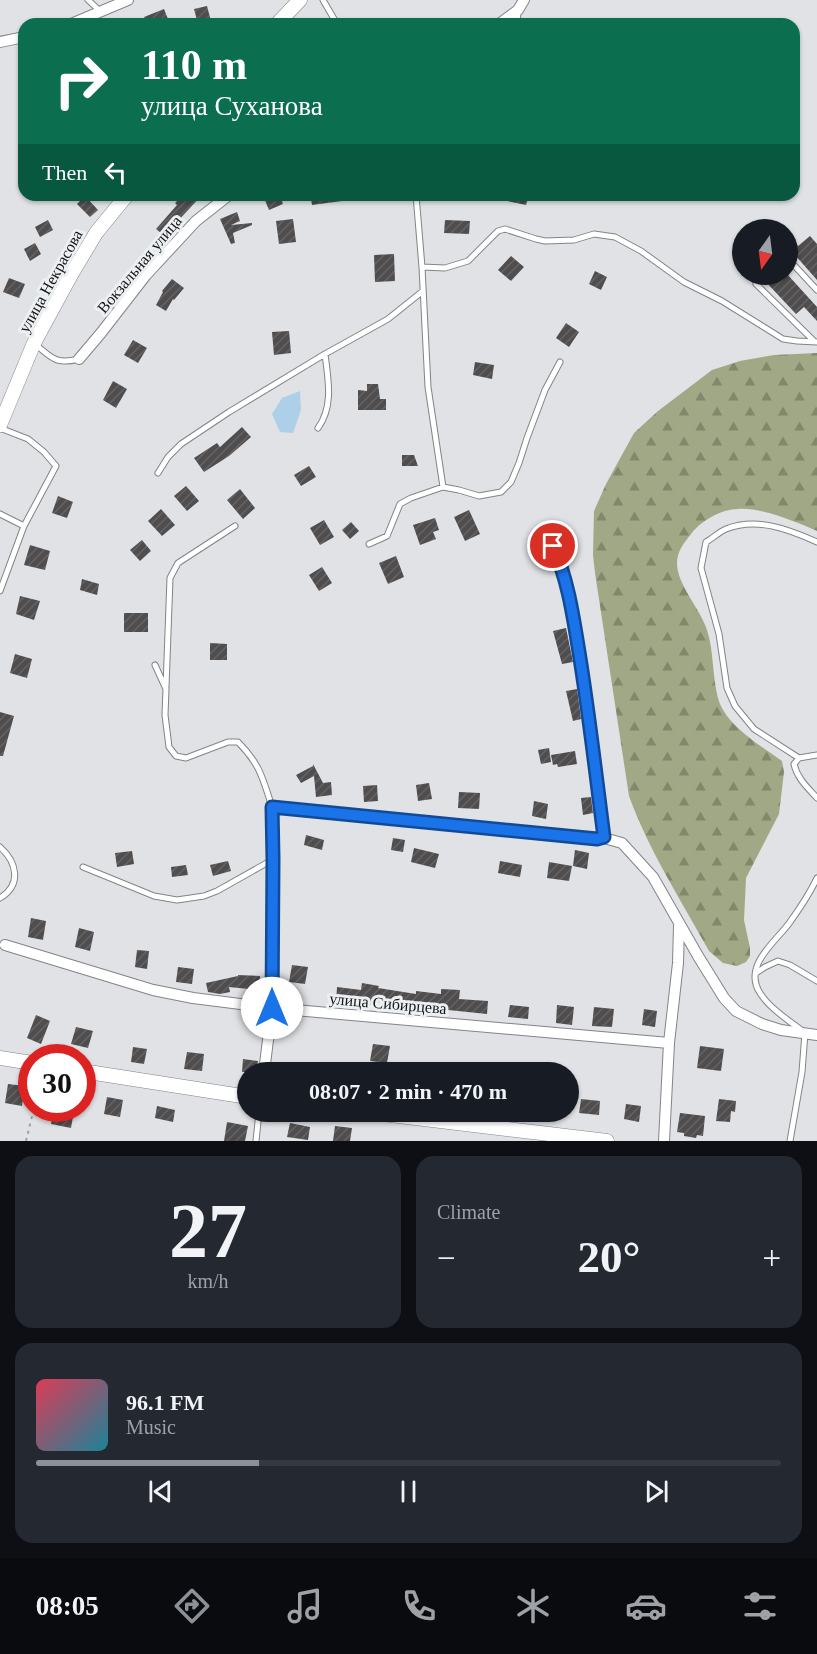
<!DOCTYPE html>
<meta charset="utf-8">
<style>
body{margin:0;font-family:"Times New Roman",serif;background:#242831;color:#f1f3f6;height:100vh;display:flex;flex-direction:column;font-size:22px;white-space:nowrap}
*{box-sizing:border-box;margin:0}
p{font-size:20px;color:#9ea1a6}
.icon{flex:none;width:33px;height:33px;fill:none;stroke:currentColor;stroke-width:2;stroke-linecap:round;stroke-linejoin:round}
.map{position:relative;height:1141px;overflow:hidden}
.details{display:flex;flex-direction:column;gap:15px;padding:15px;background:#0d0f14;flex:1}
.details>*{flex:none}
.banner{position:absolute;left:18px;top:18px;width:782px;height:183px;border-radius:18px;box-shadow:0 2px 4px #0004;background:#0b6e4f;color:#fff;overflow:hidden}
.needle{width:39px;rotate:194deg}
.tools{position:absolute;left:732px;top:219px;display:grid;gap:12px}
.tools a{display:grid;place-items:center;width:66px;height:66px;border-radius:50%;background:#171b24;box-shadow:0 2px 4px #0004;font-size:30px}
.speed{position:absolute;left:18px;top:1044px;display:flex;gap:12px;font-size:30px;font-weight:700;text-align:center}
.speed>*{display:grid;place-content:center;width:78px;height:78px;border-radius:50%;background:#171b24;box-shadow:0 2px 4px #0004;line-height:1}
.speed .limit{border:9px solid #d22;background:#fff;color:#111}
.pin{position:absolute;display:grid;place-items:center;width:51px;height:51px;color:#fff;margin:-26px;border:3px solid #fff;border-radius:50%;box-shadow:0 2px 6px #0007}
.me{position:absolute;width:66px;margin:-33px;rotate:0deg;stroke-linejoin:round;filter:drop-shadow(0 0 4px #0008)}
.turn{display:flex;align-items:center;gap:21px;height:126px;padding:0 24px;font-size:27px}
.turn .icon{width:78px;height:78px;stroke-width:2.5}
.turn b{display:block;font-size:42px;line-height:51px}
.then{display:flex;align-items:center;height:57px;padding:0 24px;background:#0003;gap:12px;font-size:22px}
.big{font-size:45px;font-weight:700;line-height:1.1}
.details .card{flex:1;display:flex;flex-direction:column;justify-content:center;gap:9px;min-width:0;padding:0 21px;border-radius:18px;background:#242831}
.details .dial{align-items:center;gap:0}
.dial b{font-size:78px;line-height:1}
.song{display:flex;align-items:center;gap:18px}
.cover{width:72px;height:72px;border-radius:9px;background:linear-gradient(135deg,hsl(350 70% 55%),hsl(190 70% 35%))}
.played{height:6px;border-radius:3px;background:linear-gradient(90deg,#8c9099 30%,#363941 30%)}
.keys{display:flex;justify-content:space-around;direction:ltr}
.heat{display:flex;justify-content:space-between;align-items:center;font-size:33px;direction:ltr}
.details .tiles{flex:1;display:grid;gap:15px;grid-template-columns:1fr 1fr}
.card:last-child{grid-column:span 2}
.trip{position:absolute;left:237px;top:1062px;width:342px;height:60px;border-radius:30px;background:#171b24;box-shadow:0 2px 4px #0004;font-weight:700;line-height:60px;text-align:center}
.dock{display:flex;height:96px;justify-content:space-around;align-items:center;background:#090b0e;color:#9ea1a6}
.dock .icon{width:42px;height:42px}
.dock .on{color:#8c9099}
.dock b{font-size:27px;color:#f1f3f6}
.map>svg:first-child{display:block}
</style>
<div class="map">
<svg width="817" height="1141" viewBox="0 0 817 1141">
<defs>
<pattern id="forest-firs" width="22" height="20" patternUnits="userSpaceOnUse" patternTransform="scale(1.5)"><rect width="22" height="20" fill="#a1a885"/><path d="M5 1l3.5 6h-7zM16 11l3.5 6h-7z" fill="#82886c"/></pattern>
<pattern id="building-hatch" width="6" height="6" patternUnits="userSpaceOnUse" patternTransform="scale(1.5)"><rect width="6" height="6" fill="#504d4f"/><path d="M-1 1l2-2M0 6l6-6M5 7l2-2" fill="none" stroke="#656364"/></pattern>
</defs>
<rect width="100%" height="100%" fill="#e0e2e5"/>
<path fill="url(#forest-firs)" d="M817 353V531C796 522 761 507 738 509 721 509 701 521 691 534 684 543 677 551 677 563 677 585 700 608 707 630 714 651 712 676 718 698 725 725 760 745 782 761L784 772 779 814 746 878 744 920 750 948V956L746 962 737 966 723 963 709 951C681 900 649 851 629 796L595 573 593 555 594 511 606 484 634 433 658 411 712 370 740 361 774 355Z"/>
<path fill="#add0e8" d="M300 391 301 410 293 433 280 432 272 414 282 398Z"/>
<path fill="url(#building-hatch)" d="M207 6 211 21 198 24 194 9Z
M164 9 170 24H147L144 17Z
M183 195H202L176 223 177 224 166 237 156 229 177 205 175 203Z
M271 195H280L283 204 269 210 264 198Z
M310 195H342V201L312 205Z
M499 195H529L526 205 498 199Z
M85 196 98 210 90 217 77 204Z
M237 212 240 221 231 225 252 223V225L233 233 235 243 231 244 220 219Z
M293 219 296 242 279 244 276 221Z
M48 220 53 230 40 237 35 227Z
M445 220 470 221 469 234 444 233Z
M788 234 798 246 810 236 817 244V280L795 255 788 259Z
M35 243 41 254 30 261 24 249Z
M394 254 395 281 375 282 374 255Z
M511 256 524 267 511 281 498 270Z
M595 271 607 277 601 290 589 284Z
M771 274H787L817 307V321L804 307 796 314 765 281Z
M9 278 25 284 19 298 3 292Z
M172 279 184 288 174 300 173 299 166 311 156 305 163 292 162 291Z
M566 323 579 332 569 347 556 338Z
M289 331 291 353 274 355 272 332Z
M133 340 147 348 138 363 124 355Z
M475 362 494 365 492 379 473 375Z
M113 381 127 389 116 408 103 400Z
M367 384H378L380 399H386V410H358V390L367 391Z
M242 427 251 437 229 456 204 472 194 458 217 443 220 447Z
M402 455H414L418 466H402Z
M309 466 316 477 301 486 294 475Z
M186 486 199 501 187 511 174 496Z
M240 489 255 508 243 519 227 500Z
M58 496 73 502 67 518 52 513Z
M161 509 175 525 162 536 148 521Z
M469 510 480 534 465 541 454 517Z
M435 518 439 530 433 532 436 539 420 545 413 525Z
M324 520 334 537 320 545 310 528Z
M351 522 359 531 350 539 342 530Z
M142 540 151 551 140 561 130 550Z
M30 545 50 551 45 570 24 565Z
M396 556 404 577 388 584 379 563Z
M322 567 332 583 319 591 309 575Z
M82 579 99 584 97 595 80 590Z
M20 596 40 601 34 620 16 614Z
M124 613H148V632H124Z
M566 628 573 662 562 664 553 631Z
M210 643 227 644V660H210Z
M15 654 32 659 27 678 10 673Z
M577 689 581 719 573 721 566 691Z
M0 712 14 716 3 756H0Z
M549 748 551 762 541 764 538 750Z
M575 751 577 764 558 767 557 764 553 765 551 755Z
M313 764 323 783 331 782 332 795 316 797 314 776 301 783 296 775 313 766Z
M429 783 432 799 418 801 416 785Z
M377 785 378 801 364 802 363 786Z
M459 792 480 793 479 809 458 808Z
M591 797 593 813 583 815 581 798Z
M534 801 548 804 546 819 532 816Z
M306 835 324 840 322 850 304 845Z
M393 838 405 840 403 852 391 850Z
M414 848 439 854 435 868 411 862Z
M575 850 589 853 587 869 573 866Z
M132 851 134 864 117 867 115 853Z
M228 861 231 871 213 876 210 865Z
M500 861 522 865 520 877 498 873Z
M549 862 572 866 569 881 547 878Z
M186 865 188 875 172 877 171 867Z
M31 918 46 921 43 940 28 937Z
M79 928 94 932 90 951 75 947Z
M137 950 149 951 147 969 135 967Z
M292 965 308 967 305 984 289 982Z
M178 967 194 969 192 984 176 982Z
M238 975 260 976 259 990 229 987 230 992 220 994 208 992 206 983 238 976Z
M362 983 379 986 378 988 416 994V991L441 994V989L460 990 459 999 488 1001 487 1014 429 1008V1011L414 1009V1006L376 1001V1006L352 1002 351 1005 336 1004 337 987 361 990Z
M510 1005 529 1007 528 1019 508 1017Z
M557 1005 574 1007 572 1025 556 1023Z
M594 1007 614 1009 612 1027 592 1026Z
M644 1009 657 1011 655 1027 642 1025Z
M36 1015 50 1021 41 1044 27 1038Z
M76 1027 93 1031 88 1048 71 1044Z
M373 1044 390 1046 387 1063 370 1061Z
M700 1046 724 1049 721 1071 697 1068Z
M133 1047 147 1049 144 1064 131 1062Z
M187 1052 204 1054 202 1071 184 1069Z
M243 1059 258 1061 256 1072H242Z
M8 1084 25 1086 22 1106 5 1103Z
M107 1097 123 1100 120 1117 104 1114Z
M581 1099 600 1101 599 1115 579 1113Z
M719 1099 736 1101 735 1112 731 1111 730 1122 716 1121Z
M626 1104 641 1106 639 1122 624 1119Z
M157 1106 175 1110 173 1122 155 1118Z
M54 1108 74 1111 71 1128 51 1124Z
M680 1113 705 1116 703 1136 697 1135 696 1138 684 1136V1133L677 1132Z
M227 1122 248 1126 245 1141H224Z
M290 1123 310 1127 308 1140 287 1137Z
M335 1126 352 1128 350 1141H333Z"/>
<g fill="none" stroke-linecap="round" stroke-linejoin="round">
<g stroke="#828487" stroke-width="7">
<path id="lane" d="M88 0 100 11
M323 0 337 24
M517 24 518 12
M416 195 422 267 428 387 443 487
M791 262 817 290
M422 267 445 268 468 261 498 231 505 229 536 239 545 241 574 240 594 234 615 237 641 251 684 282 722 301 783 339 797 341 817 342
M756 284 814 341
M35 344C52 358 56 365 79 359
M0 428 28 439 44 452 56 466 24 526 0 591
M318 428C334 406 328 379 325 354
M158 473 168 457 181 444 229 412 325 354 388 319 423 291
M0 514 24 526
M369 544 387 536 400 504 411 498 443 487 459 490 479 496 501 492 511 482 519 463 527 438 545 390 560 362
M155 665 166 689 165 715 169 747 176 756 186 758 228 742H238C260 764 263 779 272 807
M166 687 170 578 178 563 235 526
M817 755 799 758 794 764C797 778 807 787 817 798
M799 758 754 729 735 706 727 688 719 634 701 568 706 542C713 538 719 532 726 529 757 517 788 529 817 542
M0 847C17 862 22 885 0 898
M83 867 154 896 177 900 204 896 217 891 272 860
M756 973 765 967 778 961 790 965 817 981
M256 1141 259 1112
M790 1141 802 1072 805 1033C790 1021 770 1009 760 993 742 965 777 941 790 922 800 908 810 893 817 878"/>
</g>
<g stroke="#828487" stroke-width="12">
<path id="street" d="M71 24 128 0
M499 24 518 10 524 0
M0 42 24 37
M79 359 101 333 146 275 196 221 229 195
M553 546C568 580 573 615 579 652 589 713 596 776 604 838L622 843 653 877 698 956 724 998 736 1011 762 1024 781 1030 817 1035
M5 945 153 990 193 998 272 1008 669 1043
M264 1072 272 1008 273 859 272 807 597 839 604 838
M664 1141 669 1043 678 963 679 926"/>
</g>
<g stroke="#828487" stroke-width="15">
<path id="secondary" d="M277 24 300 0
M0 425 34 343 71 275 96 233 127 195
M0 1058 32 1063
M82 1071 248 1097
M366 1112 607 1141"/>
</g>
<path stroke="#a0a1a4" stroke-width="2" stroke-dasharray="3 4.5" stroke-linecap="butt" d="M26 1141 34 1108"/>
<use href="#lane" stroke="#fff" stroke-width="5"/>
<use href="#street" stroke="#fff" stroke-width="10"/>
<use href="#secondary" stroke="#fff" stroke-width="14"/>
</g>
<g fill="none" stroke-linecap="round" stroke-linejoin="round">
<g stroke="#114b97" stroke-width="15">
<path id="route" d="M272 1008 273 859 272 807 597 839 604 837C596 776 589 713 579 652 573 615 568 580 553 546"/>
</g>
<use href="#route" stroke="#1a73e8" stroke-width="10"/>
</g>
<g text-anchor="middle" stroke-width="6" stroke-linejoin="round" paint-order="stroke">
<g font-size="16" fill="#141516" stroke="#edf0f3">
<text transform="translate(139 264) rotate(-50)" y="6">Вокзальная улица</text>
<text transform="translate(50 281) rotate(-61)" y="6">улица Некрасова</text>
<text transform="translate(388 1003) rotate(5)" y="6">улица Сибирцева</text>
</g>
</g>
</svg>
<div class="tools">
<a><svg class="needle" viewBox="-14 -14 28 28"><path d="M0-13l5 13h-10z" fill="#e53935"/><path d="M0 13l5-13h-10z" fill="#9ea1a6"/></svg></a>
</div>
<div class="speed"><div class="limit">30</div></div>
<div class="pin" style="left:553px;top:546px;background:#d93025"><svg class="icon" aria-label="arrive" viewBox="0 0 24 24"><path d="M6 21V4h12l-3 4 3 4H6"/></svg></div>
<svg class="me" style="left:272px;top:1008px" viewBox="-20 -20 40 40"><circle r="19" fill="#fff"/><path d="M0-13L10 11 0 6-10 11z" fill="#1a73e8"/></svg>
<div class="trip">08:07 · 2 min · 470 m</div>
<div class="banner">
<div class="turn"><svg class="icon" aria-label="right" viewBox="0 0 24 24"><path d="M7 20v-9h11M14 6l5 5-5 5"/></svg><div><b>110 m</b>улица Суханова</div></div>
<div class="then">Then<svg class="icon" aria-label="left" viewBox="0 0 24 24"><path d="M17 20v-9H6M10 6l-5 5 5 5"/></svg></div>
</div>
</div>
<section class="details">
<div class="tiles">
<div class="card dial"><b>27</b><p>km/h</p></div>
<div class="card"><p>Climate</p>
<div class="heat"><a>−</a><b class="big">20°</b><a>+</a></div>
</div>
<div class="card">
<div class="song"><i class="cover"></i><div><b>96.1 FM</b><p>Music</p></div></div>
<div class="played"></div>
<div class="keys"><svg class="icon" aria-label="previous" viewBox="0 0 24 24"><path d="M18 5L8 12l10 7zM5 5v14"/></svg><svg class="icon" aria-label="pause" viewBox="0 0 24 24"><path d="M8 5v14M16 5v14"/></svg><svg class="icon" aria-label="next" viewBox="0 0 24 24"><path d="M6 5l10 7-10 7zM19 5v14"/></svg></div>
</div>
</div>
</section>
<nav class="dock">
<b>08:05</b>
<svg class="icon on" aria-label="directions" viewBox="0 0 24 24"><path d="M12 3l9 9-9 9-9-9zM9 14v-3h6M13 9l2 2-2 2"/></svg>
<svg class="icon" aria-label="music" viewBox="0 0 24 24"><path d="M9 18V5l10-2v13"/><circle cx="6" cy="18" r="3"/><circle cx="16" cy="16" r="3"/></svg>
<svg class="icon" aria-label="phone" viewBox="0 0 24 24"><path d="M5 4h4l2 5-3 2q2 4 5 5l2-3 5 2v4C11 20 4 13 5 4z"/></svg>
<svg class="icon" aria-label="climate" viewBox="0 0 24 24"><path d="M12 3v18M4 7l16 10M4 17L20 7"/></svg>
<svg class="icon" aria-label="car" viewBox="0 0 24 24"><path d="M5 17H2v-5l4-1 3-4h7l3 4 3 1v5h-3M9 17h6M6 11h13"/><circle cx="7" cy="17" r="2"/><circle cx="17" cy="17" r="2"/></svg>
<svg class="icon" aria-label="filters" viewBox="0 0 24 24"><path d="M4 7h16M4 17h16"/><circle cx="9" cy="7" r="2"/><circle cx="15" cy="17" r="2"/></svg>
</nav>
